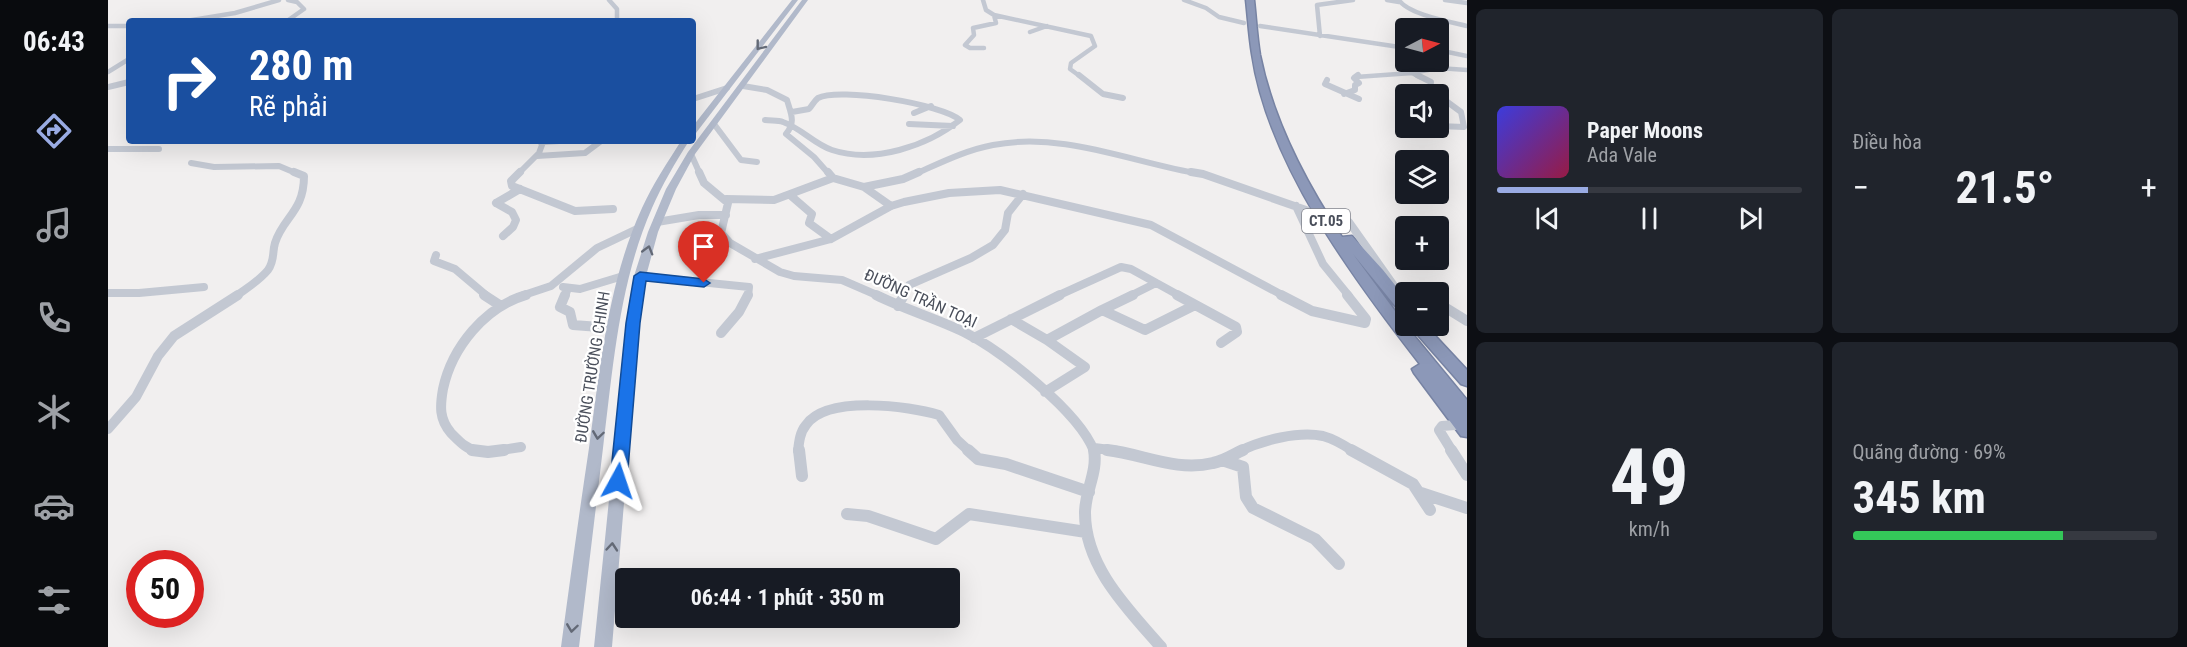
<!DOCTYPE html>
<html lang="vi">
<meta charset="utf-8">
<style>
body{margin:0;font-family:"Roboto Condensed",sans-serif;background:#20242c;color:#f1f3f6;height:100vh;display:flex;flex-direction:column;font-size:22px;white-space:nowrap}
*{box-sizing:border-box;margin:0}
p{font-size:20px;color:#9ea1a6}
.icon{flex:none;width:33px;height:33px;fill:none;stroke:currentColor;stroke-width:2;stroke-linecap:round;stroke-linejoin:round}
.map{position:relative;flex:1;overflow:hidden}
.sheet{display:flex;flex-direction:column;gap:9px;padding:9px;background:#0d0f14;width:720px}
.sheet>*{flex:none}
.banner{position:absolute;left:18px;top:18px;width:570px;height:126px;border-radius:6px;box-shadow:0 6px 24px #0002;background:#1a4fa0;color:#fff;overflow:hidden}
.needle{width:39px;rotate:84deg}
.controls{position:absolute;left:1287px;top:18px;display:grid;gap:12px}
.controls a{display:grid;place-items:center;width:54px;height:54px;border-radius:6px;background:#171b24;box-shadow:0 6px 24px #0002;font-size:30px}
.speed{position:absolute;left:18px;top:550px;display:flex;gap:12px;font-size:30px;font-weight:700;text-align:center}
.speed>*{display:grid;place-content:center;width:78px;height:78px;border-radius:50%;background:#171b24;box-shadow:0 6px 24px #0002;line-height:1}
.speed .limit{border:9px solid #d22;background:#fff;color:#111}
.pin{position:absolute;display:grid;place-items:center;width:51px;height:51px;color:#fff;margin:-62px -26px;border-radius:50% 50% 50% 0;rotate:-45deg;box-shadow:0 0 6px #0007}
.pin .icon{rotate:45deg}
.me{position:absolute;width:66px;margin:-33px;rotate:5deg;stroke-linejoin:round;filter:drop-shadow(0 0 4px #0008)}
.turn{display:flex;align-items:center;gap:21px;height:126px;padding:0 24px;font-size:27px}
.turn .icon{width:78px;height:78px;stroke-width:2.5}
.turn b{display:block;font-size:42px;line-height:51px}
.big{font-size:45px;font-weight:700;line-height:1.1}
.sheet .card{flex:1;display:flex;flex-direction:column;justify-content:center;gap:9px;min-width:0;padding:0 21px;border-radius:9px;background:#20242c}
.sheet .dial{align-items:center;gap:0}
.dial b{font-size:78px;line-height:1}
.song{display:flex;align-items:center;gap:18px}
.cover{width:72px;height:72px;border-radius:9px;background:linear-gradient(135deg,hsl(240 70% 55%),hsl(340 70% 35%))}
.played{height:6px;border-radius:3px;background:linear-gradient(90deg,#99abe3 30%,#363941 30%)}
.keys{display:flex;justify-content:space-around;direction:ltr}
.heat{display:flex;justify-content:space-between;align-items:center;font-size:33px;direction:ltr}
.charge{height:9px;border-radius:4px;background:linear-gradient(90deg,#34c759 69%,#363941 0)}
.sheet .tiles{flex:1;display:grid;gap:9px;grid-template-columns:repeat(2,1fr)}
.trip{position:absolute;left:507px;top:568px;width:345px;height:60px;border-radius:6px;background:#171b24;box-shadow:0 6px 24px #0002;font-weight:700;line-height:60px;text-align:center}
main{display:flex;flex:1;min-height:0}
.menu{display:flex;flex-direction:column;width:108px;justify-content:space-around;align-items:center;background:#090b0e;color:#9ea1a6}
.menu .icon{width:42px;height:42px}
.menu .active{color:#99abe3}
.menu b{font-size:27px;color:#f1f3f6}
.map>svg:first-child{display:block}
</style>
<main>
<nav class="menu">
<b>06:43</b>
<svg class="icon active" aria-label="directions" viewBox="0 0 24 24"><path d="M12 3l9 9-9 9-9-9zM9 14v-3h6M13 9l2 2-2 2"/></svg>
<svg class="icon" aria-label="music" viewBox="0 0 24 24"><path d="M9 18V5l10-2v13"/><circle cx="6" cy="18" r="3"/><circle cx="16" cy="16" r="3"/></svg>
<svg class="icon" aria-label="phone" viewBox="0 0 24 24"><path d="M5 4h4l2 5-3 2q2 4 5 5l2-3 5 2v4C11 20 4 13 5 4z"/></svg>
<svg class="icon" aria-label="climate" viewBox="0 0 24 24"><path d="M12 3v18M4 7l16 10M4 17L20 7"/></svg>
<svg class="icon" aria-label="car" viewBox="0 0 24 24"><path d="M5 17H2v-5l4-1 3-4h7l3 4 3 1v5h-3M9 17h6M6 11h13"/><circle cx="7" cy="17" r="2"/><circle cx="17" cy="17" r="2"/></svg>
<svg class="icon" aria-label="filters" viewBox="0 0 24 24"><path d="M4 7h16M4 17h16"/><circle cx="9" cy="7" r="2"/><circle cx="15" cy="17" r="2"/></svg>
</nav>
<div class="map">
<svg width="1359" height="647" viewBox="0 0 1359 647">
<rect width="100%" height="100%" fill="#f1efef"/>
<g fill="none" stroke-linecap="round" stroke-linejoin="round">
<g stroke="#7783a3" stroke-width="3">
<path id="highway" d="M1138 0H1146C1148 18 1149 37 1152 55 1165 120 1198 183 1234 237L1244 236 1275 270 1298 299V314L1293 313 1245 254 1298 326 1359 400V437L1353 436 1306 373 1304 369 1312 364C1245 278 1160 164 1144 54 1141 36 1140 18 1138 0Z
M1302 326H1318L1359 370V386L1353 384Z"/>
</g>
<path stroke="#c3c8d2" stroke-width="4.5" d="M501 0 509 9V21
M875 0 878 10 886 15 983 36 987 46 963 63 962 69 973 77
M1076 0 1098 8 1111 17 1136 23
M1279 0 1291 2
M1291 0C1299 14 1343 22 1359 26
M1337 0 1359 3
M78 21 127 13 171 0
M179 21 196 9 189 2 180 0
M0 26H21
M1152 26 1298 48
M922 32 939 26
M1212 36 1209 5 1245 0
M876 48H862L857 45 866 35 865 28 888 23 886 15
M1330 50 1359 56
M0 72 21 59
M1304 73 1312 77
M1248 77 1304 73 1330 68 1359 70"/>
<path stroke="#c3c8d2" stroke-width="6" d="M971 75 995 94 1015 98
M1309 75 1323 82 1322 89 1330 94
M1219 80 1217 84 1251 99
M635 86 659 90 679 100C683 114 688 122 678 134L706 157 721 174
M0 87 21 82
M1236 94 1247 90V85L1251 83 1246 78 1250 75
M1330 95 1353 112 1356 127 1330 126
M585 99 619 88
M806 113 823 106
M657 120C663 121 670 120 675 122 693 128 706 144 724 150 766 164 819 146 852 120 834 104 731 87 710 98 706 101 704 106 701 109L684 112
M606 124 633 160 649 162
M801 124 845 126
M435 142 451 141
M0 149H51
M583 154 592 174
M429 156 477 153 493 141
M83 163 106 167 171 166 190 174
M410 174 431 153 434 145 432 141
M807 174C832 163 858 150 885 145 955 131 1025 163 1093 174"/>
<path stroke="#c3c8d2" stroke-width="8" d="M412 172 403 181 404 186 467 211 505 209
M591 172 596 183 620 203 613 233 622 243 672 272 686 276 734 280 771 296
M720 172 725 178 756 187 783 206
M1083 172 1095 174 1198 210
M756 187 795 179 811 172
M682 195 704 214 701 223 723 239
M618 199 666 200 725 178
M388 203 404 212 408 220 405 227 395 236
M388 203 412 189
M1188 206 1215 264 1241 296
M1226 218 1241 222 1287 287 1313 292
M549 222 591 215H618
M328 255 326 261 347 269 379 296
M647 259 723 239 783 206 796 202 841 193 892 190 1043 225 1176 296
M532 276 641 287 640 296
M455 287 472 289 515 276
M0 293H31L96 287
M128 296C139 288 151 281 160 270 167 260 164 253 167 243 175 217 196 212 196 176L186 172
M413 296 443 286 489 248 531 228
M457 296 460 288
M795 296 801 285 863 258 885 245 897 230 900 213 915 194
M949 296 1013 267 1023 269 1072 296
M1022 296 1048 283"/>
<path stroke="#c3c8d2" stroke-width="10" d="M376 295 393 306
M457 295 452 307 462 312 465 325 505 328
M768 295C796 309 827 318 856 332 894 351 971 412 986 451
M1069 295 1128 327 1129 332 1113 343
M1173 295 1204 311 1257 323 1258 319 1239 295
M1330 303 1359 321
M790 306 796 295
M994 310 1025 295
M903 319 939 340 994 310 1037 330 1087 305
M613 333 631 312 640 295
M866 338 952 295
M937 392 977 367 939 340
M0 429 28 397 50 356 66 336 130 295
M986 448 1010 451
M369 451C358 449 351 441 343 433 331 419 332 406 335 389 344 347 377 307 418 295
M387 451 413 447
M690 451C691 442 692 432 698 425 719 395 801 406 831 415L849 440 861 451
M1132 451C1155 440 1190 431 1215 436 1226 439 1236 445 1245 451
M1344 451 1331 430 1334 426 1347 425"/>
<path stroke="#c3c8d2" stroke-width="12" d="M364 450 380 452 396 450
M691 450 694 476
M860 450 870 459 898 464 981 492
M986 450C990 472 977 491 977 513 977 567 1020 609 1053 647
M999 450C1035 454 1068 472 1105 463 1116 461 1126 454 1135 450
M1243 450 1305 484 1322 510
M1343 450 1359 475
M1114 460 1135 467 1138 497 1145 508 1207 539 1231 564
M1313 493 1359 508
M739 514 760 516 828 539 861 514 978 532"/>
<path fill="#b1b9ca" fill-rule="evenodd" d="M684 0H690L588 133H585V126Z
M694 0H700L587 154 568 189 550 232 538 276 531 323 504 647H486L519 323 526 276 540 232 558 189 580 152Z
M573 141H581C567 163 554 185 544 208 511 283 505 368 495 448 487 515 479 581 471 647H453C462 581 471 514 481 448 492 368 500 282 534 208 545 184 559 163 573 141Z"/>
<use href="#highway" fill="#8c98b8" fill-rule="evenodd"/>
</g>
<defs><path id="oneway-chevron" d="M-2-3.5L2.5 0L-2 3.5" fill="none" stroke-width="1.6" stroke-linecap="round" stroke-linejoin="round" transform="scale(1.5)"/></defs>
<g stroke="#636976">
<use href="#oneway-chevron" transform="translate(652 46) rotate(128)"/>
<use href="#oneway-chevron" transform="translate(540 250) rotate(-74)"/>
<use href="#oneway-chevron" transform="translate(490 435) rotate(98)"/>
<use href="#oneway-chevron" transform="translate(504 547) rotate(-85)"/>
<use href="#oneway-chevron" transform="translate(464 628) rotate(98)"/>
</g>
<path fill="#1a73e8" stroke="#114b97" stroke-width="1.5" d="M532 272 596 279 602 283 596 287 538 281 532 323 519 481 516 486 510 488 504 486 502 481 518 323 526 276Z"/>
<g text-anchor="middle" stroke-width="4.5" stroke-linejoin="round" paint-order="stroke">
<rect fill="#fff" stroke="#80838c" stroke-width="1.5" x="1194" y="209" width="48" height="24" rx="4.5"/>
<g font-size="15" font-weight="bold" fill="#494e5a">
<text x="1218" y="226">CT.05</text>
</g>
<g font-size="16" fill="#494e5a" stroke="#fff">
<text transform="translate(813 298) rotate(24)" y="6">ĐƯỜNG TRẦN TOẠI</text>
<text transform="translate(484 367) rotate(-81)" y="6">ĐƯỜNG TRƯỜNG CHINH</text>
</g>
</g>
</svg>
<div class="controls">
<a><svg class="needle" viewBox="-14 -14 28 28"><path d="M0-13l5 13h-10z" fill="#e53935"/><path d="M0 13l5-13h-10z" fill="#9ea1a6"/></svg></a>
<a><svg class="icon" aria-label="sound" viewBox="0 0 24 24"><path d="M4 9h4l5-4v14l-5-4H4zM17 9q2 3 0 6"/></svg></a>
<a><svg class="icon" aria-label="layers" viewBox="0 0 24 24"><path d="M12 4l9 5-9 5-9-5zM3 14l9 5 9-5"/></svg></a>
<a>+</a>
<a>−</a>
</div>
<div class="speed"><div class="limit">50</div></div>
<div class="pin" style="left:596px;top:283px;background:#d93025"><svg class="icon" aria-label="arrive" viewBox="0 0 24 24"><path d="M6 21V4h12l-3 4 3 4H6"/></svg></div>
<svg class="me" style="left:510px;top:481px" viewBox="-20 -20 40 40"><path d="M0-17L14 15 0 8-14 15z" fill="#1a73e8" stroke="#fff" stroke-width="4"/></svg>
<div class="trip">06:44 · 1 phút · 350 m</div>
<div class="banner">
<div class="turn"><svg class="icon" aria-label="right" viewBox="0 0 24 24"><path d="M7 20v-9h11M14 6l5 5-5 5"/></svg><div><b>280 m</b>Rẽ phải</div></div>
</div>
</div>
<section class="sheet">
<div class="tiles">
<div class="card">
<div class="song"><i class="cover"></i><div><b>Paper Moons</b><p>Ada Vale</p></div></div>
<div class="played"></div>
<div class="keys"><svg class="icon" aria-label="previous" viewBox="0 0 24 24"><path d="M18 5L8 12l10 7zM5 5v14"/></svg><svg class="icon" aria-label="pause" viewBox="0 0 24 24"><path d="M8 5v14M16 5v14"/></svg><svg class="icon" aria-label="next" viewBox="0 0 24 24"><path d="M6 5l10 7-10 7zM19 5v14"/></svg></div>
</div>
<div class="card"><p>Điều hòa</p>
<div class="heat"><a>−</a><b class="big">21.5°</b><a>+</a></div>
</div>
<div class="card dial"><b>49</b><p>km/h</p></div>
<div class="card"><p>Quãng đường · 69%</p><b class="big">345 km</b><div class="charge"></div></div>
</div>
</section>
</main>
